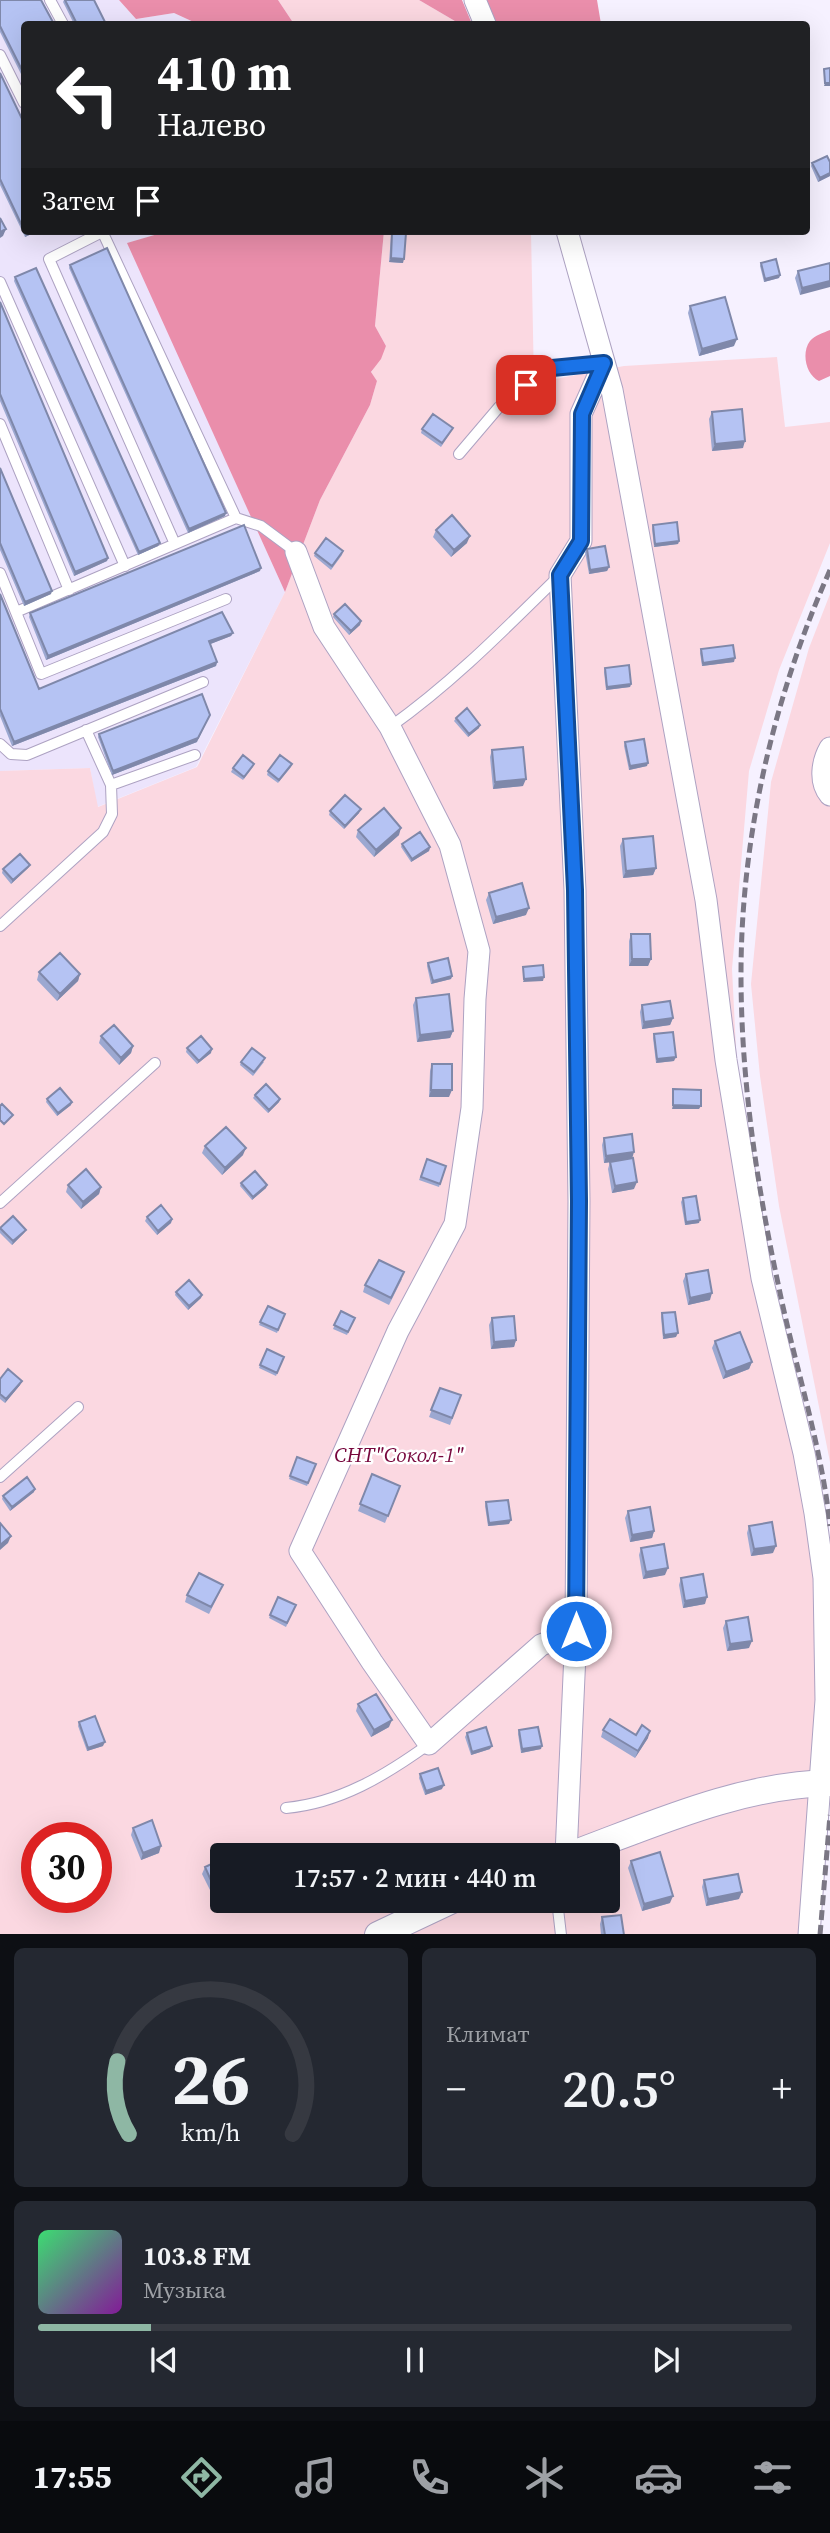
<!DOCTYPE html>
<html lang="ru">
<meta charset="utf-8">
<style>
body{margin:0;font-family:"Source Serif 4",serif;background:#242831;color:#f1f3f6;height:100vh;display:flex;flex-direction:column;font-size:26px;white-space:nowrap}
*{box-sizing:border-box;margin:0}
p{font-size:23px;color:#9ea1a6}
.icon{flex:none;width:38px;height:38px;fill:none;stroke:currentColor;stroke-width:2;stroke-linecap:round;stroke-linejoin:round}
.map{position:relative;height:1934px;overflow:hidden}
.details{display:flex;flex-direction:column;gap:14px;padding:14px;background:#0d0f14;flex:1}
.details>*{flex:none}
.hud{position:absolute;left:21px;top:21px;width:789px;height:214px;border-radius:7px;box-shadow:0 7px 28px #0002;background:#202124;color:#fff;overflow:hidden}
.speed{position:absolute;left:21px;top:1822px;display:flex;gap:14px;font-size:35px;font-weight:700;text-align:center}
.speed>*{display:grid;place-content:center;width:91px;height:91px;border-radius:50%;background:#171b24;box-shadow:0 7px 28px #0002;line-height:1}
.speed .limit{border:10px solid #d22;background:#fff;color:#111}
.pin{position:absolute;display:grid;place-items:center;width:60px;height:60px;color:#fff;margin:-30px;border-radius:14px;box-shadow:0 4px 10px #0006}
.me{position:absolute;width:77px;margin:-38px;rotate:0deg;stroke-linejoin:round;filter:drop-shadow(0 0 5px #0008)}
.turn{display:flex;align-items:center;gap:24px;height:147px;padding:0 21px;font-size:32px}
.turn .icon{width:91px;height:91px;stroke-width:2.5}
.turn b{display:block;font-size:49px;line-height:60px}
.then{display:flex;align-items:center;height:66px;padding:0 21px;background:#0003;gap:14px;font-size:26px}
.big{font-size:52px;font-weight:600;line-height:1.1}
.details .card{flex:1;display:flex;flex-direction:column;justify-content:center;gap:10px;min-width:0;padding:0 24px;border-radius:10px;background:#242831}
.details .dial{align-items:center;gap:0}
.dial svg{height:182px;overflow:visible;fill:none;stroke:#363941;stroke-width:7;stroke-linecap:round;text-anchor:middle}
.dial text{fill:#f1f3f6;stroke:none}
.song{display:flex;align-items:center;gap:21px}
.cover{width:84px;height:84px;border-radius:10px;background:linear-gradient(135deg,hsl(140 70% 55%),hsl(290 70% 35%))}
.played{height:7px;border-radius:4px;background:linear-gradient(90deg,#8eb7a4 15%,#363941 15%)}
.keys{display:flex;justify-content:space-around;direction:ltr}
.heat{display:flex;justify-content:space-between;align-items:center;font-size:38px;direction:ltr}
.details .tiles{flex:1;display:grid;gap:14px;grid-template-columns:1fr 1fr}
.card:last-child{grid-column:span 2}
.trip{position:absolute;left:210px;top:1843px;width:410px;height:70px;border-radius:7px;background:#171b24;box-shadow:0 7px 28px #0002;font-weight:600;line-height:70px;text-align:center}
.tab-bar{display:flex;height:112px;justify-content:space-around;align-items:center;background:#090b0e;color:#9ea1a6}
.tab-bar .icon{width:49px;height:49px}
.tab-bar .current{color:#8eb7a4}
.tab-bar b{font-size:32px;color:#f1f3f6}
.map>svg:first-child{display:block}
</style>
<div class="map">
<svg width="830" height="1935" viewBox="0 0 830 1935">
<rect width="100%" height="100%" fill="#f6f1ff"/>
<path fill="#ece4fc" d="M0 0H119L136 19 174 13 198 24H24V231H168L128 243 285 592 196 767 97 807 90 768 0 771Z"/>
<path fill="#fbd8e1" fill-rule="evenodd" d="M278 0H419L460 24H294Z
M384 231H531L534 383 624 366 777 357 785 427 830 422V543L779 670 749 771 732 969 738 1088 769 1287 821 1510 814 1934H0V771L90 768 98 807 197 767 285 592 320 500 370 405 377 381 371 373 386 346 375 326ZM37 1838H96V1897H37ZM222 1855H607V1900H222Z
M830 594V1462L779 1206 760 1076 751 984 771 782 809 648Z"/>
<path fill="#ea8eab" d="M119 0H278L294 24H198L174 13 136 19Z
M419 0H462L472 24H460Z
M486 0H597L601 24H496Z
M168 231H384L375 326 386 346 381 359 371 372 377 381 370 405 320 500 285 592 127 243Z
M830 330V376L819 381C806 375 801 353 810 341 815 335 823 333 830 330Z"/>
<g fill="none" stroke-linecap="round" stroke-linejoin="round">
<g stroke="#ada2c2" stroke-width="12">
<path id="service" d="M50 0 63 24
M0 55 24 103
M104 231 49 259 175 544
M0 282 125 566
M0 424 69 590
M459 454 499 407 552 368 604 363
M236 518 261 526 296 552
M0 573 41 674 226 599
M16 612 236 518 102 231
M390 727C452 683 504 630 558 577
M86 730 111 785 195 755
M0 744 11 754 27 755 203 682
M0 926 103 832 112 814 111 785
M0 1203 155 1063
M0 1477 78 1407
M286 1808C340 1803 386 1775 429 1744
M557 1900 561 1935"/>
</g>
<g stroke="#ada2c2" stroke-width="23">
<path id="minor" d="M475 0 485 24
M567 231 612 390 706 900 726 1060 762 1278 804 1453 815 1513 824 1578 826 1700 809 1935
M296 552 324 627 390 727 450 845 479 951 475 999 472 1108 455 1224 398 1331 300 1551 372 1662 429 1744 541 1645 576 1631
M830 748C822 762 819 782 830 795
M566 1855 576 1631 579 1201 575 890 560 575 581 541V414L604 363"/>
</g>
<g stroke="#ada2c2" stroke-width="28">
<path id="tertiary" d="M570 1855C654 1824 739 1785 830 1783
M378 1935 452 1900"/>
</g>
<use href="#service" stroke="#fff" stroke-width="10"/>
<use href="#minor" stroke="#fff" stroke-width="21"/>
<use href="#tertiary" stroke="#fff" stroke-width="26"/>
<path stroke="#7b7784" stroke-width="5" stroke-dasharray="10 5" stroke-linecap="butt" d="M830 570C774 696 741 836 741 974 741 1080 757 1186 779 1288 795 1366 822 1447 830 1526
M820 1935 830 1815"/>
</g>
<path fill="#9ca8d1" d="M0 0 24 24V80L0 32Z
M64 0H94L106 24H74L63 2Z
M0 73 24 123V231H38L25 237 0 185Z
M830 162V176L818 182 811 166 812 163Z
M392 232 403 263 389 262 391 236Z
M761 263 780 275 779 278 764 282 760 266Z
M830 263 800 295 795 278 798 271Z
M70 265 225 516 188 533 69 268Z
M15 277 160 543 158 546 138 555 14 281Z
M0 302 108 558 107 561 74 576 0 401Z
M690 306 734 346 699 356 688 313Z
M712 412 743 448 712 451 709 419Z
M422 429 451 432 441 447 421 433Z
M0 468 51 594 24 606 0 550Z
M653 525 679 541 678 544 654 547 652 529Z
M436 530 467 543 451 557 433 537Z
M587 549 609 567 607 571 589 574 585 552Z
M343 551 342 555 331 570 314 556 315 553Z
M260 571 46 660 29 617 30 613Z
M0 594 39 689 233 633 231 636 210 644 217 662 216 666 12 746 0 716Z
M334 614 361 621 360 625 349 635 333 617Z
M701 649 734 662 702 666 700 653Z
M605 668 631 684 630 687 606 690 604 672Z
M456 718 479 728 468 737 454 721Z
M99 734 197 742 112 775 98 737Z
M625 742 647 766 629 770 624 746Z
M492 750 523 786 493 789 490 757Z
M254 764 253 767 243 780 231 772 233 768Z
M292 764 291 767 278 783 267 775 268 771Z
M330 811 359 813 344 829 329 815Z
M358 830 399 835 374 857 356 837Z
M623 839 656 868 653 875 623 878 620 846Z
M402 844 430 847 429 851 411 862 401 847Z
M30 865 28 868 11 884 2 873 3 869Z
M489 893 526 915 493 924 486 900Z
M631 934 651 959 648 966H629V941Z
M428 963 452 976 451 979 431 984 427 966Z
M39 972 80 974 78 981 57 1001 37 980Z
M416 998 453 1031 450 1038 417 1042 413 1005Z
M642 1005 673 1018 670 1025 642 1029 640 1012Z
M654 1034 674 1061 656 1063 653 1038Z
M101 1036 133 1046 131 1053 119 1065 99 1043Z
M187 1048 211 1053 197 1064 186 1052Z
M241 1062H264L253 1076 240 1065Z
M432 1064 449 1097H429L430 1071Z
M255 1095 280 1099 279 1102 268 1113 253 1098Z
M47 1099 71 1105 57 1116 46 1102Z
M604 1138 632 1158 634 1189 612 1193 608 1169 610 1162 619 1161 604 1163 602 1145Z
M205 1146 243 1155 222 1175 202 1153Z
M427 1159 446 1166 439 1187 419 1180Z
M241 1183 267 1185 266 1188 252 1200 240 1186Z
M68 1185 101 1187 99 1194 81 1209 66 1192Z
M683 1198 699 1223 685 1225 681 1202Z
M147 1217 172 1219 171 1223 157 1235 145 1221Z
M0 1227 26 1230 24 1233 12 1245 0 1233Z
M686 1274 710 1300 688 1305 683 1281Z
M402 1279 389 1305 363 1292 365 1285Z
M176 1292 202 1295 201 1298 188 1310 175 1295Z
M268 1306 285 1314 277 1333 259 1325Z
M341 1311 355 1318 347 1335 333 1329Z
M662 1313 676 1337 663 1339 661 1317Z
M492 1318 516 1340 514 1347 491 1349 489 1325Z
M715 1341 752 1362 749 1369 723 1379 712 1348Z
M267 1349 284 1357 276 1376 259 1368Z
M0 1379 20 1385 5 1403 0 1399Z
M440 1388 461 1395 450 1425 429 1417Z
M297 1457 316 1464 307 1486 289 1479Z
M372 1474 400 1486 385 1523 358 1511Z
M34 1492 10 1511 2 1499 3 1496Z
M486 1502 509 1524 488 1526 485 1506Z
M628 1511 654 1531 652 1538 630 1542 625 1518Z
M749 1526 773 1553 751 1556 747 1533Z
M641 1548 665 1575 643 1579 639 1555Z
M681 1578 705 1604 683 1608 679 1585Z
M220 1592 209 1614 185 1602 187 1595Z
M278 1597 296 1605 286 1627 269 1618Z
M726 1621 749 1648 727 1651 723 1628Z
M358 1704 389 1727 371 1737 356 1711Z
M79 1722 103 1746 87 1751 78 1726Z
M519 1730 541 1749 521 1753 518 1734Z
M603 1730 648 1738 635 1758 601 1737Z
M467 1733 490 1749 471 1755 465 1737Z
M420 1774 442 1789 425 1795 419 1778Z
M133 1828 159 1853 141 1860 131 1835Z
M631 1861 670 1903 642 1911 628 1868Z
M205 1867 222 1887 211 1892 202 1874Z
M704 1880 739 1899 706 1906 702 1887Z
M602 1917 624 1935H601L600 1924Z"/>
<path fill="#7f88aa" d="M825 83H830V86H824Z
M830 173V176L818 182 820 178Z
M6 229 3 236 0 238V232Z
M32 231H38L25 237 26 234Z
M391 258 404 259 403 263 389 262Z
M780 275 779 278 764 282 765 279Z
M830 281V287L800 295 802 288Z
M737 339 734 346 699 356 702 349Z
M745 441 743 448 712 451 715 444Z
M226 513 225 516 188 533 189 529Z
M470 536 467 543 451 557 454 550Z
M679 541 678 544 654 547 655 544Z
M160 543 158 546 138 555 139 552Z
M108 558 107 561 74 576 75 572Z
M609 567 607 571 589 574 590 570Z
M261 568 260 571 46 660 48 656Z
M52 591 51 594 24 606 25 602Z
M361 621 360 625 349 635 351 631Z
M233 633 231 636 208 645 209 641Z
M735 658 734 662 702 666 703 663Z
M217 662 216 666 12 746 14 742Z
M631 684 630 687 606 690 607 687Z
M210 715 197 742 112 775 113 771Z
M480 725 479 728 468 737 469 734Z
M648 763 647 766 629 770 630 766Z
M526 779 523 786 493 789 495 782Z
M361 809 359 813 344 829 345 826Z
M401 828 399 835 374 857 376 850Z
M430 847 429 851 411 862 412 859Z
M30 865 28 868 11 884 13 880Z
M656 868 653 875 623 878 626 871Z
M529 908 526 915 493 924 496 917Z
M632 959H651L648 966H629Z
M80 974 78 981 57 1001 60 994Z
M452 976 451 979 431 984 433 981Z
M544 977 543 981 523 982 524 979Z
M673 1018 670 1025 642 1029 644 1022Z
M453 1031 450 1038 417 1042 420 1035Z
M133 1046 131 1053 119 1065 121 1058Z
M212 1049 211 1053 197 1064 199 1061Z
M676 1057 674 1061 656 1063 657 1059Z
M431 1090H452L449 1097H429Z
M280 1099 279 1102 268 1113 269 1110Z
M72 1102 71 1105 57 1116 58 1113Z
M673 1105 701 1106 699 1109H672Z
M246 1148 243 1155 222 1175 225 1168Z
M634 1152 632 1159 604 1163 606 1156Z
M637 1182 634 1189 612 1193 615 1186Z
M267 1185 266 1188 252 1200 253 1197Z
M101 1187 99 1194 81 1209 83 1202Z
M172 1219 171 1223 157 1235 158 1231Z
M700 1220 699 1223 685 1225 686 1222Z
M26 1230 24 1233 12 1245 13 1241Z
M712 1293 710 1300 688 1305 690 1298Z
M202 1295 201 1298 188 1310 189 1306Z
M678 1333 676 1337 663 1339 664 1335Z
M516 1340 514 1347 491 1349 494 1342Z
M752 1362 749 1369 723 1379 726 1372Z
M22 1381 20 1385 5 1403 6 1399Z
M35 1489 34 1492 10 1511 12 1507Z
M511 1520 509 1524 488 1526 489 1523Z
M654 1531 652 1538 630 1542 632 1535Z
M11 1536 8 1543 0 1550V1545Z
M776 1546 773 1553 751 1556 754 1549Z
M668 1568 665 1575 643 1579 646 1572Z
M707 1597 705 1604 683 1608 685 1601Z
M752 1641 749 1648 727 1651 730 1644Z
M392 1720 389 1727 371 1737 374 1730Z
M650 1731 648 1738 635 1758 638 1751Z
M105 1742 103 1746 87 1751 88 1748Z
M492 1746 490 1749 471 1755 472 1752Z
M542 1746 541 1749 521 1753 522 1749Z
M444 1785 442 1789 425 1795 426 1791Z
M161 1846 159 1853 141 1860 143 1853Z
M222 1881V1887L211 1892 213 1885Z
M742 1892 739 1899 706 1906 708 1899Z
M673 1896 670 1903 642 1911 644 1904Z"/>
<path fill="#b5c3f3" stroke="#7f88aa" stroke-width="2" d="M0 0H41L54 24H24V74L0 26Z
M65 0H94L106 24H77Z
M830 68V83H825L824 69Z
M0 73 24 123V230L0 179Z
M827 156 830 162V173L820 178 812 163Z
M0 218 6 229 0 232Z
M392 232 406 233 404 259 391 258Z
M107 248 226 513 189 529 70 265Z
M776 259 780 275 765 279 761 263Z
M830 263V281L802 288 798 271Z
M36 268 160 543 139 552 15 277Z
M725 297 737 339 702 349 690 306Z
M0 302 108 558 75 572 0 394Z
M742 409 745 441 715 444 712 412Z
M433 414 453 428 442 443 422 429Z
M0 468 52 591 25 602 0 543Z
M452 515 470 536 454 550 436 530Z
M677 522 679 541 655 544 653 525Z
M244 525 261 568 48 656 30 613Z
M326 538 343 551 332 566 315 553Z
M605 546 609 567 590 570 587 549Z
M0 594 39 689 222 612 233 633 209 641 217 662 14 742 0 709Z
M345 604 361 621 351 631 334 614Z
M733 645 735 658 703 663 701 649Z
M629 665 631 684 607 687 605 668Z
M202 694 210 715 198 738 113 771 99 734Z
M467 708 480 725 469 734 456 718Z
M644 739 648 763 630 766 625 742Z
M523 747 526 779 495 782 492 750Z
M243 755 254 764 244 777 233 768Z
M280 755 292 764 279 780 268 771Z
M345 795 361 809 345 826 330 811Z
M384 808 401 828 376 850 358 830Z
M420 832 430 847 412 859 402 844Z
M653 836 656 868 626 871 623 839Z
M20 854 30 865 13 880 3 869Z
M522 883 529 908 496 917 489 893Z
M631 934H650L651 959H632Z
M60 953 80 974 60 994 39 972Z
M448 958 452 976 433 981 428 963Z
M543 965 544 977 524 979 523 967Z
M449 994 453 1031 420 1035 416 998Z
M670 1001 673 1018 644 1022 642 1005Z
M114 1025 133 1046 121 1058 101 1036Z
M673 1032 676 1057 657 1059 654 1034Z
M201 1036 212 1049 199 1061 187 1048Z
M252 1048 265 1058 254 1072 241 1062Z
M432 1064H452V1090H431Z
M266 1084 280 1099 269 1110 255 1095Z
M60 1088 72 1102 58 1113 47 1099Z
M673 1089 701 1090V1106L673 1105Z
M2 1104 13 1115 4 1124 0 1120V1106Z
M226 1127 246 1148 225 1168 205 1146Z
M632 1134 634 1152 606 1156 604 1138Z
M633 1158 637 1182 615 1186 610 1162Z
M427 1159 446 1166 440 1184 421 1177Z
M86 1169 101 1187 83 1202 68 1185Z
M255 1171 267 1185 253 1197 241 1183Z
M696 1196 700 1220 686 1222 683 1198Z
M161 1205 172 1219 158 1231 147 1217Z
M13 1216 26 1230 13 1241 0 1228Z
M379 1260 404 1272 391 1298 365 1285Z
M708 1270 712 1293 690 1298 686 1274Z
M189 1280 202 1295 189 1306 176 1292Z
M268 1306 285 1314 278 1330 260 1322Z
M341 1311 355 1318 348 1332 334 1325Z
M675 1312 678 1333 664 1335 662 1313Z
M514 1316 516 1340 494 1342 492 1318Z
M740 1332 752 1362 726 1372 715 1341Z
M267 1349 284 1357 277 1373 260 1365Z
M8 1369 22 1381 6 1399 0 1394V1379Z
M440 1388 461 1395 452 1418 431 1410Z
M297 1457 316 1464 308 1483 290 1476Z
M372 1474 400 1486 388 1516 360 1504Z
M27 1477 35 1489 12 1507 3 1496Z
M508 1500 511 1520 489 1523 486 1502Z
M650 1507 654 1531 632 1535 628 1511Z
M772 1522 776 1546 754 1549 749 1526Z
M0 1523 11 1536 0 1545Z
M664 1544 668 1568 646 1572 641 1548Z
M199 1573 223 1585 211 1607 187 1595Z
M703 1574 707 1597 685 1601 681 1578Z
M278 1597 296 1605 287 1623 270 1615Z
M748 1617 752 1641 730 1644 726 1621Z
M376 1694 392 1720 374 1730 358 1704Z
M95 1716 105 1742 88 1748 79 1722Z
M610 1719 636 1735 642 1725 650 1731 638 1751 603 1730Z
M486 1727 492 1746 472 1752 467 1733Z
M538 1727 542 1746 522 1749 519 1730Z
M438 1768 444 1785 426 1791 420 1774Z
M152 1820 161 1846 143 1853 133 1828Z
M660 1852 673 1896 644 1904 631 1861Z
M222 1859V1881L213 1885 205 1867Z
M738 1874 742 1892 708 1899 704 1880Z
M621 1915 624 1935H605L602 1917Z"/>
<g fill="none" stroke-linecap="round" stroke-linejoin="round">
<g stroke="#114b97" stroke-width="18">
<path id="route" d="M526 385 552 368 604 363 582 414 581 541 560 575 575 890 579 1201 576 1631"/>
</g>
<use href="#route" stroke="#1a73e8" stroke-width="12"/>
</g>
<g text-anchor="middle" stroke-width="5" stroke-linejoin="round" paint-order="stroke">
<g font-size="21" font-style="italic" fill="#77073d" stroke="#fff">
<text x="399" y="1462">СНТ"Сокол-1"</text>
</g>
</g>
</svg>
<div class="speed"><div class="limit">30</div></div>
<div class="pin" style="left:526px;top:385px;background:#d93025"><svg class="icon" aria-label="arrive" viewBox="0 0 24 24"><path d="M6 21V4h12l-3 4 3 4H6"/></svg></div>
<svg class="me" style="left:576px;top:1631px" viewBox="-20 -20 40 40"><circle r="17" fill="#1a73e8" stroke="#fff" stroke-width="3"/><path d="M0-11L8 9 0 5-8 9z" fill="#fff"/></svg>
<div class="trip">17:57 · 2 мин · 440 m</div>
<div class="hud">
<div class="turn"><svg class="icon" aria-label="left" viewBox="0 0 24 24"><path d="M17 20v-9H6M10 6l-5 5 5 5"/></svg><div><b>410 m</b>Налево</div></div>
<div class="then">Затем<svg class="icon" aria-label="arrive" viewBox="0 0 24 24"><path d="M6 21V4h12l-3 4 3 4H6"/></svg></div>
</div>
</div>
<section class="details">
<div class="tiles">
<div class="card dial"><svg viewBox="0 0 100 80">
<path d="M14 69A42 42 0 1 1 86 69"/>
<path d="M14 69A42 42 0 0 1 9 37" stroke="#8eb7a4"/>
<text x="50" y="56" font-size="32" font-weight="700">26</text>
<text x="50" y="72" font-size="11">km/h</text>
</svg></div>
<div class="card"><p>Климат</p>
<div class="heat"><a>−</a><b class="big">20.5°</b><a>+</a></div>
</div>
<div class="card">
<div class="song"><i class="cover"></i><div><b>103.8 FM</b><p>Музыка</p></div></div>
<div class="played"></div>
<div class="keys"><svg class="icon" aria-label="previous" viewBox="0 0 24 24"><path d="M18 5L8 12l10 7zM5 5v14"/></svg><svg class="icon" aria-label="pause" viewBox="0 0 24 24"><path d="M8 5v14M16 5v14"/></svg><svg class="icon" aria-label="next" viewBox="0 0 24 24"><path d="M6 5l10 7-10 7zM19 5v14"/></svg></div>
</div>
</div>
</section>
<nav class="tab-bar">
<b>17:55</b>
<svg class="icon current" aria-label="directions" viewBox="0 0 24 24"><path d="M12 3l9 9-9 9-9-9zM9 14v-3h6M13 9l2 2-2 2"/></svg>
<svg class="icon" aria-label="music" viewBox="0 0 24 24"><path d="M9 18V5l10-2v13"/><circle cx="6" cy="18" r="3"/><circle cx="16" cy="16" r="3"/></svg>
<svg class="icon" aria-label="phone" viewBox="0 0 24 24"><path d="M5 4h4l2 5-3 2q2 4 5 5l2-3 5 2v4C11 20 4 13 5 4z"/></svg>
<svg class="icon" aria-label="climate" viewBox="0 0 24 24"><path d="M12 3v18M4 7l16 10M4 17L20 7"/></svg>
<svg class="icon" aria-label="car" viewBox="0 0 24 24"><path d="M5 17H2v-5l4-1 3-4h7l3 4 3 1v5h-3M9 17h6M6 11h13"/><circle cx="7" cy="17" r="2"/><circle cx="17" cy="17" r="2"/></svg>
<svg class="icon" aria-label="filters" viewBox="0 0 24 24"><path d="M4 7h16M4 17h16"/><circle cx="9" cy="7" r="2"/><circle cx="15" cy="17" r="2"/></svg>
</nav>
